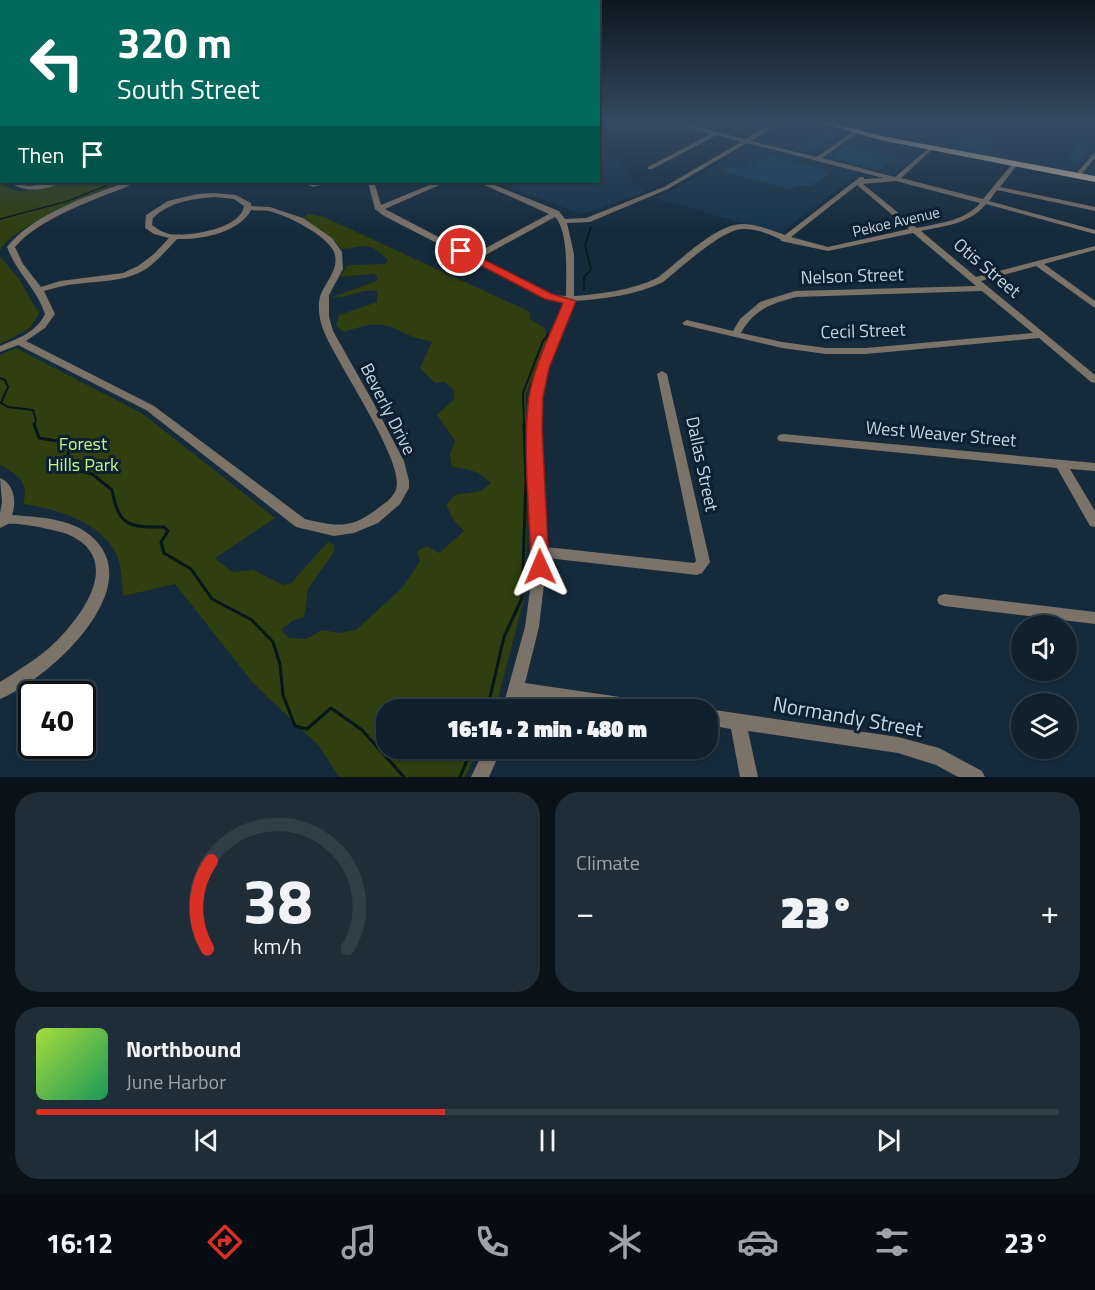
<!DOCTYPE html>
<meta charset="utf-8">
<style>
body{margin:0;font-family:"Titillium Web",sans-serif;background:#1e2d38;color:#f1f3f6;height:100vh;display:flex;flex-direction:column;font-size:22px;white-space:nowrap}
*{box-sizing:border-box;margin:0}
p{font-size:20px;color:#9ca3a9}
.icon{flex:none;width:33px;height:33px;fill:none;stroke:currentColor;stroke-width:2;stroke-linecap:round;stroke-linejoin:round}
.map{position:relative;height:777px;overflow:hidden}
.side{display:flex;flex-direction:column;gap:15px;padding:15px;background:#091218;flex:1}
.side>*{flex:none}
.banner{position:absolute;left:0px;top:0px;width:600px;height:183px;box-shadow:0 2px 4px #0004,0 0 0 2px #303e48;background:#00695c;color:#fff;overflow:hidden}
.controls{position:absolute;left:1011px;top:615px;display:grid;gap:12px}
.controls a{display:grid;place-items:center;width:66px;height:66px;border-radius:50%;background:#10202c;box-shadow:0 2px 4px #0004,0 0 0 2px #303e48;font-size:30px}
.speed{position:absolute;left:18px;top:681px;display:flex;gap:12px;font-size:30px;font-weight:700;text-align:center}
.speed>*{display:grid;place-content:center;width:78px;height:78px;border-radius:50%;background:#10202c;box-shadow:0 2px 4px #0004,0 0 0 2px #303e48;line-height:1}
.speed .limit{border:3px solid #111;border-radius:9px;background:#fff;color:#111}
.pin{position:absolute;display:grid;place-items:center;width:51px;height:51px;color:#fff;margin:-26px;border:3px solid #fff;border-radius:50%;box-shadow:0 2px 6px #0007}
.me{position:absolute;width:66px;margin:-33px;rotate:359deg;stroke-linejoin:round;filter:drop-shadow(0 0 4px #0008)}
.turn{display:flex;align-items:center;gap:21px;height:126px;padding:0 18px;font-size:27px}
.turn .icon{width:78px;height:78px;stroke-width:2.5}
.turn b{display:block;font-size:42px;line-height:51px}
.then{display:flex;align-items:center;height:57px;padding:0 18px;background:#0003;gap:12px;font-size:22px}
.big{font-size:45px;font-weight:800;line-height:1.1}
.side .widget{flex:1;display:flex;flex-direction:column;justify-content:center;gap:9px;min-width:0;padding:0 21px;border-radius:24px;background:#1e2d38}
.side .dial{align-items:center;gap:0}
.dial svg{height:156px;overflow:visible;fill:none;stroke:#303e48;stroke-width:7;stroke-linecap:round;text-anchor:middle}
.dial text{fill:#f1f3f6;stroke:none}
.song{display:flex;align-items:center;gap:18px}
.cover{width:72px;height:72px;border-radius:9px;background:linear-gradient(135deg,hsl(80 70% 55%),hsl(150 70% 35%))}
.played{height:6px;border-radius:3px;background:linear-gradient(90deg,#d93025 40%,#303e48 40%)}
.keys{display:flex;justify-content:space-around;direction:ltr}
.heat{display:flex;justify-content:space-between;align-items:center;font-size:33px;direction:ltr}
.side .tiles{flex:1;display:grid;gap:15px;grid-template-columns:1fr 1fr}
.widget:last-child{grid-column:span 2}
.trip{position:absolute;left:376px;top:699px;width:342px;height:60px;border-radius:24px;background:#10202c;box-shadow:0 2px 4px #0004,0 0 0 2px #303e48;font-weight:800;line-height:60px;text-align:center}
.menu{display:flex;height:96px;justify-content:space-around;align-items:center;background:#060d12;color:#9ca3a9}
.menu .icon{width:42px;height:42px}
.menu .selected{color:#d93025}
.menu b{font-size:27px;color:#f1f3f6}
.map>svg:first-child{display:block}
</style>
<div class="map">
<svg width="1095" height="777" viewBox="0 0 1095 777">
<rect width="100%" height="100%" fill="#152a3b"/>
<path fill="#183349" d="M784 122H1095V177L929 146 894 175 866 168 780 234 655 198 698 177Z
M599 150 622 162 631 180 646 191 587 213H578L496 182H598Z"/>
<path fill="#2f3f10" d="M0 148 2 182C17 202 50 183 71 182 88 180 106 182 123 182 98 191 9 228 0 251Z
M308 214 324 217 530 312V319L546 329V342L526 394 527 546 524 600 495 709 387 710V748L478 749 465 777H339L319 746 253 683 175 584 123 596C122 583 122 566 116 554 101 522 57 509 23 504 30 483 17 474 0 465V355L16 348 143 414 275 518 215 558 232 572 253 570 283 585 291 583 328 542 334 545V552L308 589 304 617 292 621 281 630 289 638 306 639 322 630 339 633 356 630 402 588 420 561 417 551 427 546 439 553 464 531 453 519 446 505 455 495 481 491 491 483C480 472 468 468 452 467L450 454 455 441 437 415 454 399V390L445 382 435 383 420 368 432 342C424 339 416 339 409 335 380 321 375 322 344 332L336 326 339 315 377 302V291C362 288 348 299 332 297L377 281V276L373 274 339 277 349 265 385 264 388 260C367 239 365 248 341 249L332 238 303 218Z
M0 256 19 279 39 314 29 329 0 344Z"/>
<g fill="none" stroke-linecap="round" stroke-linejoin="round">
<path stroke="#051719" stroke-width="1.5" d="M0 219 68 201 115 182
M584 290V277L591 270 585 245 591 227"/>
<path stroke="#051719" stroke-width="2" d="M0 378 5 380 8 387 1 403 8 407 33 410 36 420 34 426
M524 426 523 393 543 341 548 335"/>
<path stroke="#051719" stroke-width="3" d="M34 424 39 438 69 443 67 468 92 474 112 490C119 527 129 527 164 527L168 531 161 542 164 553 191 569 212 599 252 620 273 642 280 664 283 695 295 726 307 729 331 708 362 730 404 777
M487 710 504 637 522 598 526 479 524 424
M460 777 472 748"/>
</g>
<path fill="#164060" d="M824 128 840 131 808 152 794 149Z
M960 135 994 141 988 154 953 147Z
M1082 140 1092 142 1080 161 1066 160Z
M845 146 894 156 897 158 879 170 830 158Z
M772 156 828 171 826 173 829 174 811 186H796L791 190 723 171 733 165 746 168 764 157Z"/>
<g fill="none" stroke-linecap="round" stroke-linejoin="round">
<path fill="#7b7268" fill-rule="evenodd" d="M668 122H678L745 139 775 122H782L751 141 817 157 866 122H873L822 158 895 177 931 146 934 148 933 149 901 178 983 199 1013 163 1015 162 1018 164 1000 187 1095 207V211L997 190 989 201 1095 230V234L986 204C970 224 944 226 921 231L976 277 1095 246V250L1044 264 1095 301V308L1036 266 981 281 1095 375V383L1091 382 1039 338 866 354H826L782 348 684 325 682 323 687 320 733 331 740 319 760 302 795 291 976 286 913 233 828 251 781 241 780 239C769 234 757 229 744 229 723 228 681 268 663 282 636 295 604 299 574 301L548 368 541 397 546 547 694 563 696 561 657 374 662 371 667 374 710 562 702 573 697 575 547 558 539 627 525 683 654 702 660 704 662 710H600L521 697 518 710H502L525 627 533 567 531 397 538 368 565 301 546 299 384 216 375 209 368 182H374L381 205 437 182H445L444 183 385 209 473 255 549 214 480 183 479 182H487L559 211 565 219 586 218 664 187 741 142 717 135 652 169H648V167L711 134ZM747 143 883 178 864 179V177H860L785 235C772 230 758 225 744 224 716 223 679 262 657 278 632 290 602 294 574 296V254L567 223 590 222 668 189ZM896 181 980 203C965 221 939 223 917 228L863 184ZM857 185 909 229 828 247 791 237ZM555 217C569 231 566 276 566 296L552 295 480 258ZM982 291 1033 333 866 348H826L782 342 741 333C754 309 771 304 796 297Z
M0 143H2V147H0Z
M1095 152V158L1079 177H1075V175Z
M10 182C17 181 21 185 28 186 40 186 51 181 62 182 48 190 23 194 10 182Z
M127 182H135C127 188 115 191 105 195 74 208 37 222 15 247L23 264 41 287 60 281 123 273 138 266 154 254 169 238 154 234 145 228 146 215 168 201 197 194 214 193 236 195 251 203V206L270 207 303 218 332 238 342 252 343 269 329 295V317L333 331 373 402 404 461 409 481V488L400 504 378 523 354 533 334 536 296 527 146 410 18 345 0 352V346C17 339 37 332 45 314 37 289 16 272 7 247 32 215 89 195 127 182ZM214 197 234 199 244 206C241 229 188 237 169 234 162 232 157 229 152 225L153 218C170 202 191 199 214 197ZM251 210C257 211 263 210 269 211 286 215 327 235 334 252 340 268 327 280 321 294 317 304 319 319 323 329 334 360 406 462 396 489 393 498 385 503 377 509 350 530 336 526 305 519L154 406 26 341 45 328 55 314 44 291C55 288 65 285 76 284 100 281 125 282 146 269 158 260 167 250 177 239 200 240 239 233 251 210Z
M302 182H333L313 187Z
M783 434 1095 463V471L1070 469 1095 511V527L1090 526 1057 468 779 441 777 438 779 435Z
M0 478C14 484 17 501 12 515 37 517 71 518 91 536 151 587 48 680 0 699V682C17 671 34 661 49 648 80 620 127 559 67 534 56 530 18 522 8 524 5 525 3 527 0 528V513L2 502Z
M944 594 1095 612V624L944 606 939 604 937 600 939 596Z
M708 709 898 737 939 748 982 771 985 777H958L936 765 898 753 748 731 758 777H740L731 729 708 725V710H706Z
M485 748H502L489 777H471Z"/>
<path fill="#d0bea8" fill-rule="evenodd" d="M819 122H831L881 136 1095 176V182L880 140Z"/>
</g>
<linearGradient id="sky" x2="0" y2="1"><stop stop-color="#0c1720"/><stop offset="0.53" stop-color="#354a60"/><stop offset="1" stop-color="#354a60" stop-opacity="0"/></linearGradient>
<rect width="1095" height="231" fill="url(#sky)"/>
<path fill="#d93025" stroke="#8d1f18" stroke-width="1.5" d="M461 248 552 294 576 301 549 368 543 397 542 428 549 567 547 572 540 574 534 572 531 567C530 515 522 447 529 397 534 365 551 333 563 303L545 299 457 253 455 251Z"/>
<g text-anchor="middle" stroke-width="6" stroke-linejoin="round" paint-order="stroke">
<g font-size="15" fill="#c9d6e2" stroke="#0b2031">
<text transform="translate(896 222) rotate(-13)" y="5">Pekoe Avenue</text>
</g>
<g font-size="18" fill="#c9d6e2" stroke="#0b2031">
<text transform="translate(987 268) rotate(40)" y="6">Otis Street</text>
<text transform="translate(852 276) rotate(-2)" y="6">Nelson Street</text>
<text transform="translate(863 331) rotate(-2)" y="6">Cecil Street</text>
<text transform="translate(388 409) rotate(63)" y="6">Beverly Drive</text>
<text transform="translate(941 434) rotate(5)" y="6">West Weaver Street</text>
<text transform="translate(702 464) rotate(78)" y="6">Dallas Street</text>
</g>
<g font-size="18" fill="#c8f481" stroke="#0b2031">
<text x="83" y="450">Forest<tspan x="83" dy="21">Hills Park</tspan></text>
</g>
<g font-size="21" fill="#c9d6e2" stroke="#0b2031">
<text transform="translate(848 717) rotate(10)" y="7">Normandy Street</text>
</g>
</g>
</svg>
<div class="controls">
<a><svg class="icon" aria-label="sound" viewBox="0 0 24 24"><path d="M4 9h4l5-4v14l-5-4H4zM17 9q2 3 0 6"/></svg></a>
<a><svg class="icon" aria-label="layers" viewBox="0 0 24 24"><path d="M12 4l9 5-9 5-9-5zM3 14l9 5 9-5"/></svg></a>
</div>
<div class="speed"><div class="limit">40</div></div>
<div class="pin" style="left:461px;top:251px;background:#d93025"><svg class="icon" aria-label="arrive" viewBox="0 0 24 24"><path d="M6 21V4h12l-3 4 3 4H6"/></svg></div>
<svg class="me" style="left:540px;top:567px" viewBox="-20 -20 40 40"><path d="M0-17L14 15 0 8-14 15z" fill="#d93025" stroke="#fff" stroke-width="4"/></svg>
<div class="trip">16:14 · 2 min · 480 m</div>
<div class="banner">
<div class="turn"><svg class="icon" aria-label="left" viewBox="0 0 24 24"><path d="M17 20v-9H6M10 6l-5 5 5 5"/></svg><div><b>320 m</b>South Street</div></div>
<div class="then">Then<svg class="icon" aria-label="arrive" viewBox="0 0 24 24"><path d="M6 21V4h12l-3 4 3 4H6"/></svg></div>
</div>
</div>
<section class="side">
<div class="tiles">
<div class="widget dial"><svg viewBox="0 0 100 80">
<path d="M14 69A42 42 0 1 1 86 69"/>
<path d="M14 69A42 42 0 0 1 16 24" stroke="#d93025"/>
<text x="50" y="56" font-size="32" font-weight="700">38</text>
<text x="50" y="72" font-size="11">km/h</text>
</svg></div>
<div class="widget"><p>Climate</p>
<div class="heat"><a>−</a><b class="big">23°</b><a>+</a></div>
</div>
<div class="widget">
<div class="song"><i class="cover"></i><div><b>Northbound</b><p>June Harbor</p></div></div>
<div class="played"></div>
<div class="keys"><svg class="icon" aria-label="previous" viewBox="0 0 24 24"><path d="M18 5L8 12l10 7zM5 5v14"/></svg><svg class="icon" aria-label="pause" viewBox="0 0 24 24"><path d="M8 5v14M16 5v14"/></svg><svg class="icon" aria-label="next" viewBox="0 0 24 24"><path d="M6 5l10 7-10 7zM19 5v14"/></svg></div>
</div>
</div>
</section>
<nav class="menu">
<b>16:12</b>
<svg class="icon selected" aria-label="directions" viewBox="0 0 24 24"><path d="M12 3l9 9-9 9-9-9zM9 14v-3h6M13 9l2 2-2 2"/></svg>
<svg class="icon" aria-label="music" viewBox="0 0 24 24"><path d="M9 18V5l10-2v13"/><circle cx="6" cy="18" r="3"/><circle cx="16" cy="16" r="3"/></svg>
<svg class="icon" aria-label="phone" viewBox="0 0 24 24"><path d="M5 4h4l2 5-3 2q2 4 5 5l2-3 5 2v4C11 20 4 13 5 4z"/></svg>
<svg class="icon" aria-label="climate" viewBox="0 0 24 24"><path d="M12 3v18M4 7l16 10M4 17L20 7"/></svg>
<svg class="icon" aria-label="car" viewBox="0 0 24 24"><path d="M5 17H2v-5l4-1 3-4h7l3 4 3 1v5h-3M9 17h6M6 11h13"/><circle cx="7" cy="17" r="2"/><circle cx="17" cy="17" r="2"/></svg>
<svg class="icon" aria-label="filters" viewBox="0 0 24 24"><path d="M4 7h16M4 17h16"/><circle cx="9" cy="7" r="2"/><circle cx="15" cy="17" r="2"/></svg>
<b>23°</b>
</nav>
